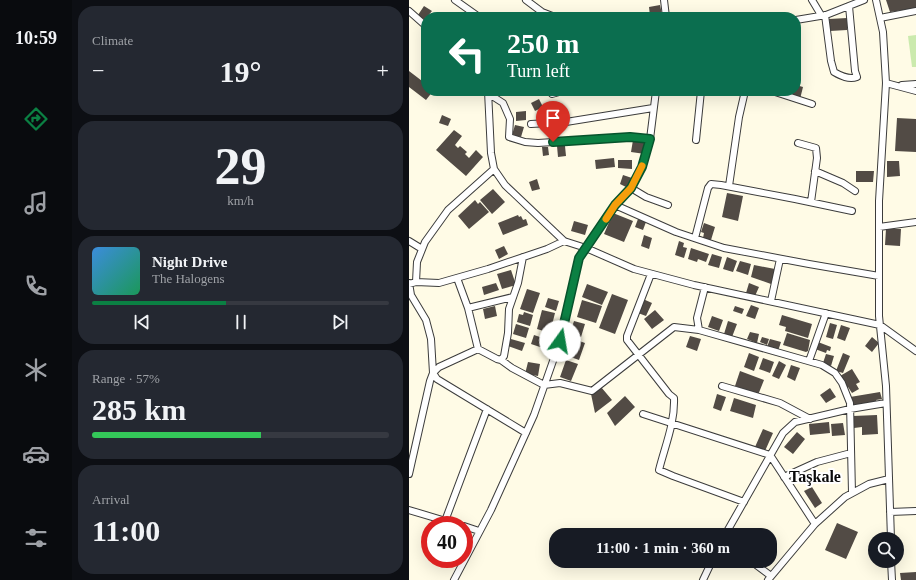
<!DOCTYPE html>
<meta charset="utf-8">
<style>
body{margin:0;font-family:Georgia,serif;background:#242831;color:#f1f3f6;height:100vh;display:flex;flex-direction:column;font-size:15px;white-space:nowrap}
*{box-sizing:border-box;margin:0}
p{font-size:13px;color:#9ea1a6}
.icon{flex:none;width:22px;height:22px;fill:none;stroke:currentColor;stroke-width:2;stroke-linecap:round;stroke-linejoin:round}
.map{position:relative;flex:1;overflow:hidden}
.side{display:flex;flex-direction:column;gap:6px;padding:6px;background:#0d0f14;width:337px}
.side>*{flex:none}
.top-card{position:absolute;left:12px;top:12px;width:380px;height:84px;border-radius:16px;box-shadow:0 4px 16px #0002;background:#0b6e4f;color:#fff;overflow:hidden}
.tools{position:absolute;left:459px;top:532px;display:grid;gap:8px}
.tools a{display:grid;place-items:center;width:36px;height:36px;border-radius:50%;background:#171b24;box-shadow:0 4px 16px #0002;font-size:20px}
.speed{position:absolute;left:12px;top:516px;display:flex;gap:8px;font-size:20px;font-weight:700;text-align:center}
.speed>*{display:grid;place-content:center;width:52px;height:52px;border-radius:50%;background:#171b24;box-shadow:0 4px 16px #0002;line-height:1}
.speed .limit{border:6px solid #d22;background:#fff;color:#111}
.pin{position:absolute;display:grid;place-items:center;width:34px;height:34px;color:#fff;margin:-41px -17px;border-radius:50% 50% 50% 0;rotate:-45deg;box-shadow:0 0 4px #0007}
.pin .icon{rotate:45deg}
.me{position:absolute;width:44px;margin:-22px;rotate:13deg;stroke-linejoin:round;filter:drop-shadow(0 0 3px #0008)}
.turn{display:flex;align-items:center;gap:14px;height:84px;padding:0 20px;font-size:18px}
.turn .icon{width:52px;height:52px;stroke-width:2.5}
.turn b{display:block;font-size:28px;line-height:34px}
.big{font-size:30px;font-weight:700;line-height:1.1}
.side .tile{flex:1;display:flex;flex-direction:column;justify-content:center;gap:6px;min-width:0;padding:0 14px;border-radius:16px;background:#242831}
.side .dial{align-items:center;gap:0}
.dial b{font-size:52px;line-height:1}
.song{display:flex;align-items:center;gap:12px}
.cover{width:48px;height:48px;border-radius:6px;background:linear-gradient(135deg,hsl(210 70% 55%),hsl(150 70% 35%))}
.played{height:4px;border-radius:2px;background:linear-gradient(90deg,#0b8043 45%,#363941 45%)}
.keys{display:flex;justify-content:space-around;direction:ltr}
.heat{display:flex;justify-content:space-between;align-items:center;font-size:22px;direction:ltr}
.charge{height:6px;border-radius:3px;background:linear-gradient(90deg,#34c759 57%,#363941 0)}
.trip{position:absolute;left:140px;top:528px;width:228px;height:40px;border-radius:16px;background:#171b24;box-shadow:0 4px 16px #0002;font-weight:700;line-height:40px;text-align:center}
main{display:flex;flex:1;min-height:0}
.tab-bar{display:flex;flex-direction:column;width:72px;justify-content:space-around;align-items:center;background:#090b0e;color:#9ea1a6}
.tab-bar .icon{width:28px;height:28px}
.tab-bar .active{color:#0b8043}
.tab-bar b{font-size:18px;color:#f1f3f6}
.map>svg:first-child{display:block}
</style>
<main>
<nav class="tab-bar">
<b>10:59</b>
<svg class="icon active" aria-label="directions" viewBox="0 0 24 24"><path d="M12 3l9 9-9 9-9-9zM9 14v-3h6M13 9l2 2-2 2"/></svg>
<svg class="icon" aria-label="music" viewBox="0 0 24 24"><path d="M9 18V5l10-2v13"/><circle cx="6" cy="18" r="3"/><circle cx="16" cy="16" r="3"/></svg>
<svg class="icon" aria-label="phone" viewBox="0 0 24 24"><path d="M5 4h4l2 5-3 2q2 4 5 5l2-3 5 2v4C11 20 4 13 5 4z"/></svg>
<svg class="icon" aria-label="climate" viewBox="0 0 24 24"><path d="M12 3v18M4 7l16 10M4 17L20 7"/></svg>
<svg class="icon" aria-label="car" viewBox="0 0 24 24"><path d="M5 17H2v-5l4-1 3-4h7l3 4 3 1v5h-3M9 17h6M6 11h13"/><circle cx="7" cy="17" r="2"/><circle cx="17" cy="17" r="2"/></svg>
<svg class="icon" aria-label="filters" viewBox="0 0 24 24"><path d="M4 7h16M4 17h16"/><circle cx="9" cy="7" r="2"/><circle cx="15" cy="17" r="2"/></svg>
</nav>
<section class="side">
<div class="tile"><p>Climate</p>
<div class="heat"><a>−</a><b class="big">19°</b><a>+</a></div>
</div>
<div class="tile dial"><b>29</b><p>km/h</p></div>
<div class="tile">
<div class="song"><i class="cover"></i><div><b>Night Drive</b><p>The Halogens</p></div></div>
<div class="played"></div>
<div class="keys"><svg class="icon" aria-label="previous" viewBox="0 0 24 24"><path d="M18 5L8 12l10 7zM5 5v14"/></svg><svg class="icon" aria-label="pause" viewBox="0 0 24 24"><path d="M8 5v14M16 5v14"/></svg><svg class="icon" aria-label="next" viewBox="0 0 24 24"><path d="M6 5l10 7-10 7zM19 5v14"/></svg></div>
</div>
<div class="tile"><p>Range · 57%</p><b class="big">285 km</b><div class="charge"></div></div>
<div class="tile"><p>Arrival</p><b class="big">11:00</b></div>
</section>
<div class="map">
<svg width="507" height="580" viewBox="0 0 507 580">
<rect width="100%" height="100%" fill="#fffbe6"/>
<path fill="#cbeaae" d="M507 35V67H503L499 36Z"/>
<path fill="#524b45" d="M477 0H507V8L481 12Z
M251 5 253 14 241 16 240 7Z
M15 6 23 11 18 17H17L16 20 9 15Z
M438 18V30L421 31 420 19Z
M0 71 17 84V91H24L17 100 0 87Z
M387 85 394 87 391 99 379 96 380 91H387Z
M130 99 134 107 126 111 122 103Z
M117 111V120L107 121V112Z
M33 115 42 119 39 126 30 123Z
M488 118 507 119V152L486 151Z
M135 124 146 125V131H135Z
M106 125 115 127 112 137 103 135Z
M45 130 53 136 46 145 49 148 51 146 58 152 56 154 60 158 67 150 74 157 57 176 27 150Z
M224 140 238 142 236 154 222 152Z
M148 146H156L157 156 149 157Z
M133 147H139L140 155 134 156Z
M205 158 206 167 187 169 186 160Z
M209 160H223V169L209 168Z
M478 161H490L491 176 478 177Z
M447 171H465L464 182H447Z
M214 175 223 178 219 188 211 184Z
M128 179 131 189 123 191 120 182Z
M84 189 96 202 83 214 71 200Z
M318 193 334 196 329 221 313 217Z
M66 200 69 204 71 202 80 212 60 229 49 216Z
M204 213 224 221 215 242 195 234Z
M109 215 110 217 112 216 114 220 117 219 119 225 94 235 89 223Z
M229 219 237 222 234 230 226 227Z
M165 221 179 225 176 235 162 231Z
M295 223 306 227 302 240 294 238 295 233 292 232Z
M477 229H492L491 246 476 245Z
M235 235 243 238 240 249 232 246Z
M270 241 275 243 274 247 278 248 275 258 266 255Z
M95 246 99 254 90 259 86 250Z
M282 248 300 254 297 262 289 259 288 262 279 259Z
M303 254 313 257 310 268 299 265Z
M318 257 328 261 324 272 314 269Z
M331 261 342 264 339 275 327 271Z
M345 265 366 269 362 284 342 277Z
M102 270 107 285 93 289 88 274Z
M87 283 90 290 75 295 73 287Z
M340 283 350 287 346 296 337 293Z
M178 284 199 292 193 305 173 297Z
M118 289 131 293 124 313 111 309Z
M203 294 219 300 206 334 190 328Z
M139 298 150 301 147 311 136 307Z
M234 299 243 303 237 316 229 313Z
M173 300 193 306 187 323 168 317Z
M342 305 350 308 346 319 337 316Z
M86 306 88 316 76 319 74 309Z
M326 306 335 309 333 314 324 311Z
M133 310 146 313 141 333 128 329Z
M246 310 255 320 243 329 235 319Z
M115 312 124 315 121 326 108 322 110 314 114 315Z
M373 315 403 324 399 338 376 331 377 327 370 325Z
M303 316 314 320 310 331 299 327Z
M165 321 176 324 172 337 161 333Z
M319 321 328 324 323 337 315 334Z
M421 323 428 325 424 339 417 337Z
M107 324 120 328 117 338 104 334Z
M432 325 441 328 436 341 428 338Z
M341 332 350 334 348 343 338 339Z
M378 333 401 340 399 351 397 352 374 345Z
M125 335 140 340 137 349 122 344Z
M281 336 292 339 288 351 277 347Z
M353 337 360 339 358 345 351 342Z
M463 337 470 343 463 352 456 346Z
M162 338 176 343 170 360 156 355Z
M102 339 116 343 113 351 99 346Z
M361 339 372 342 369 351 358 347Z
M409 342 422 347 421 351 418 350 417 353 406 349Z
M340 353 350 357 345 371 335 367Z
M434 353 441 356 434 373 427 371Z
M417 354 425 356 422 366 414 363Z
M354 358 365 362 361 373 350 369Z
M157 360 169 364 162 381 151 377Z
M370 361 377 365 370 379 363 376Z
M119 362 131 364 129 376 116 374Z
M382 365 391 368 386 381 378 377Z
M443 369 451 382 447 384 450 389 443 393 439 387 438 388 431 376Z
M331 371 355 380 349 395 326 386Z
M192 387 203 400 186 413 182 394Z
M421 388 427 397 417 403 411 395Z
M471 392 473 399 467 400 468 402 443 407 441 397Z
M308 394 317 397 312 411 304 408Z
M216 396 226 407 206 426 198 413Z
M325 398 347 405 344 418 321 411Z
M468 415 469 434 453 435V427L445 428 444 416Z
M420 422 421 433 401 435 400 424Z
M434 423 436 435 423 436 422 424Z
M354 429 364 433 356 451 346 447Z
M388 432 396 439 384 454 375 447Z
M403 487 413 503 406 508 395 491Z
M428 523 449 532 437 559 416 550Z
M507 572V580H492L491 573Z"/>
<g fill="none" stroke-linecap="round" stroke-linejoin="round">
<g stroke="#3c3c3c" stroke-width="8">
<path id="minor" d="M46 0 70 17
M117 0 133 12 146 17
M255 0 257 17
M403 0 412 15
M467 0 474 32 477 83 470 201V316L477 386 482 539
M0 11 17 26
M416 15 422 61 425 72C432 76 440 80 448 77L446 71 440 6
M471 18 507 11
M387 20 417 15 455 0
M477 83 507 91
M493 85 507 84
M79 91 82 153 85 169 96 185 155 241 177 248 225 269 285 285 471 325 507 351
M141 91 143 94 154 91
M363 91 403 104
M80 94 94 103 101 119 100 137 116 142 129 143 221 137 241 139
M122 124 157 122 244 108
M287 140 292 91
M389 143 407 148 408 158 402 202
M406 171 434 183 446 191
M320 186 330 117 336 91
M222 188 237 197 259 205
M206 205 267 232 315 248 400 264 470 276
M470 227 507 222
M286 238 299 188 302 184 312 185 386 199 443 211
M0 241 13 249
M242 274 218 336V340L260 394 265 398C266 423 256 446 250 470L264 476 335 502
M48 278 59 308 69 349 88 359 92 360 103 368 135 385 151 383 183 391 265 327 290 330
M7 282 8 262 16 242 39 210 85 169
M0 283 2 295 17 320 22 339 24 373 28 379 117 433
M0 284 7 282 30 283 79 269 138 249 155 241
M296 287 288 318 290 330 413 365 426 373 433 383 441 403 443 493
M362 301 371 259
M59 308 104 297
M92 360 95 356 99 333 100 309 109 283 114 257
M400 361 417 313
M313 386 371 403 401 419
M234 414 361 455 406 524
M0 474 21 381 24 373 30 367 69 349
M375 477 408 462 442 453
M0 510 50 525
M481 512 507 511
M36 521 78 409
M55 526 70 531
M316 535 374 433 386 422 441 409 477 403
M342 561 362 576
M482 561 483 580
M45 580 82 510 125 415 151 341 170 258 206 205 222 188 233 167 241 139 247 91
M294 580 303 561
M359 580 406 524 436 497 460 484 480 479"/>
</g>
<use href="#minor" stroke="#fff" stroke-width="6"/>
</g>
<g fill="none" stroke-linecap="round" stroke-linejoin="round">
<g stroke="#07532c" stroke-width="10">
<path id="route" d="M144 142 221 137 241 139 233 167 222 188 206 205 170 258 151 341"/>
</g>
<use href="#route" stroke="#0b8043" stroke-width="7"/>
<path stroke="#f59e0b" stroke-width="7" d="M197 219 206 205 222 188 233 166"/>
</g>
<g text-anchor="middle" stroke-width="4" stroke-linejoin="round" paint-order="stroke">
<g font-size="16" font-weight="bold" fill="#090909" stroke="#fff">
<text x="406" y="482">Taşkale</text>
</g>
</g>
</svg>
<div class="tools">
<a><svg class="icon" aria-label="search" viewBox="0 0 24 24"><circle cx="10" cy="10" r="6"/><path d="M15 15l6 6"/></svg></a>
</div>
<div class="speed"><div class="limit">40</div></div>
<div class="pin" style="left:144px;top:142px;background:#d93025"><svg class="icon" aria-label="arrive" viewBox="0 0 24 24"><path d="M6 21V4h12l-3 4 3 4H6"/></svg></div>
<svg class="me" style="left:151px;top:341px" viewBox="-20 -20 40 40"><circle r="19" fill="#fff"/><path d="M0-13L10 11 0 6-10 11z" fill="#0b8043"/></svg>
<div class="trip">11:00 · 1 min · 360 m</div>
<div class="top-card">
<div class="turn"><svg class="icon" aria-label="left" viewBox="0 0 24 24"><path d="M17 20v-9H6M10 6l-5 5 5 5"/></svg><div><b>250 m</b>Turn left</div></div>
</div>
</div>
</main>
